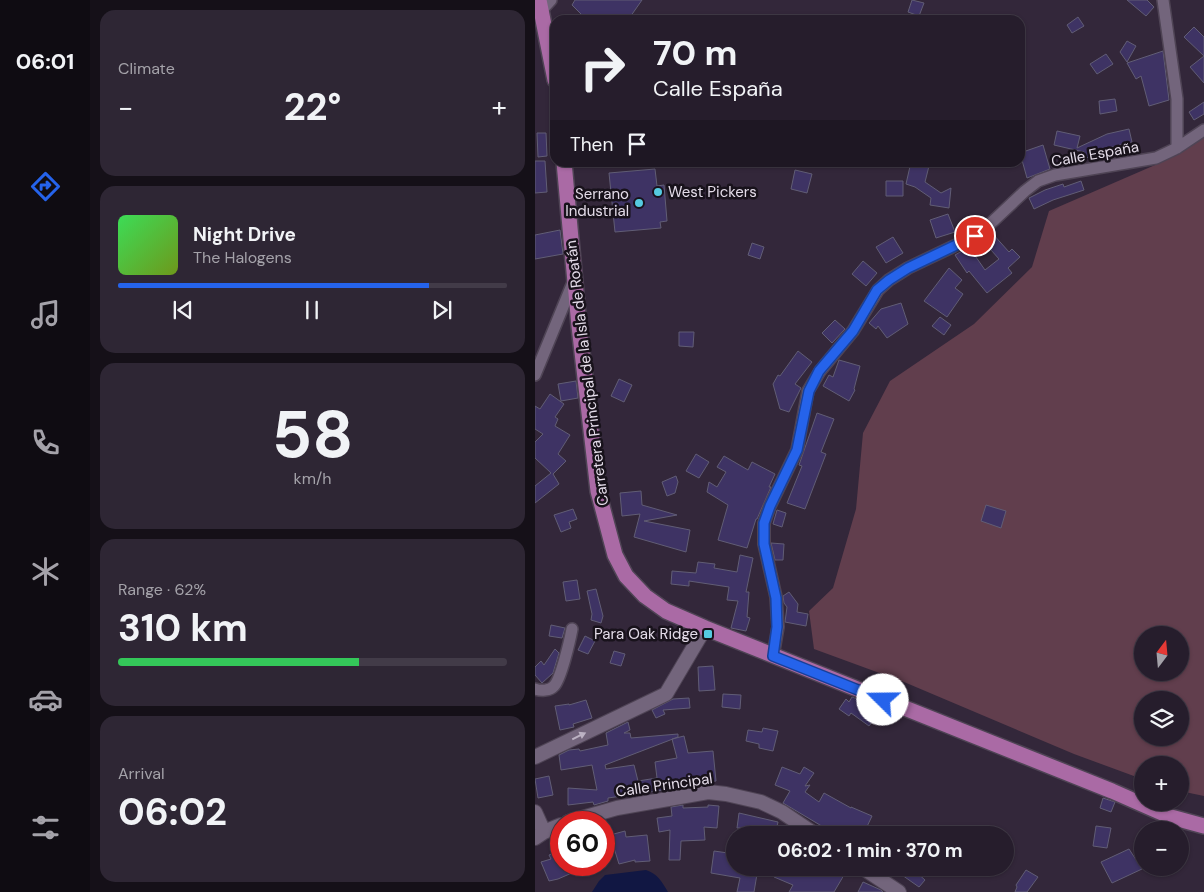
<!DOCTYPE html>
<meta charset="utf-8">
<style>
body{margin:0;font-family:"DM Sans",sans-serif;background:#2e2634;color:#f1f3f6;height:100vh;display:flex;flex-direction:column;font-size:19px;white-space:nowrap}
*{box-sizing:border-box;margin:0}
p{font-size:16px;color:#a4a2a9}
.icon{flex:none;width:28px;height:28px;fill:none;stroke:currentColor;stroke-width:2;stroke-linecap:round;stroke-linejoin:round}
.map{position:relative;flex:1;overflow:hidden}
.sheet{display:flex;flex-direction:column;gap:10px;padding:10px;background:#151018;width:445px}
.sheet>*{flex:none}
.hud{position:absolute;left:15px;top:15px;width:475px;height:152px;border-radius:15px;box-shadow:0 1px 4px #0004,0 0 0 1px #423b48;background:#261d2c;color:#f1f3f6;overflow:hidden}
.needle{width:32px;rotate:16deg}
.fabs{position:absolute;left:599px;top:626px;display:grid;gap:10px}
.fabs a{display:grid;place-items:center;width:55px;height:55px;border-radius:50%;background:#261d2c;box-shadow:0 1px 4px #0004,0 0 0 1px #423b48;font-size:25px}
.speed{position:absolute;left:15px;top:811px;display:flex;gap:10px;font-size:25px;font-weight:700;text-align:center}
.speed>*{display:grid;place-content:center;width:65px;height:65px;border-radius:50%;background:#261d2c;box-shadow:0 1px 4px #0004,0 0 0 1px #423b48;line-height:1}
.speed .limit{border:8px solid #d22;background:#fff;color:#111}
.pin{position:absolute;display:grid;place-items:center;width:42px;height:42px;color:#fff;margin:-21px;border:2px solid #fff;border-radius:50%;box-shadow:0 1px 5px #0007}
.me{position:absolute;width:55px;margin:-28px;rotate:292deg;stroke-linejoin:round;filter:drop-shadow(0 0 4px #0008)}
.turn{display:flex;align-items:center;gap:18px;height:105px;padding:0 20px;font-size:22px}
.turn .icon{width:65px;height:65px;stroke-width:2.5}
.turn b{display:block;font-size:35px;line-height:42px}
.then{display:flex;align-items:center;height:48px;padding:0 20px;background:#0003;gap:10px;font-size:19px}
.big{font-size:38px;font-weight:700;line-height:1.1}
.sheet .card{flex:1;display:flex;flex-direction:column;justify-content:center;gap:8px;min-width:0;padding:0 18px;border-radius:15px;background:#2e2634}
.sheet .dial{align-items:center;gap:0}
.dial b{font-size:65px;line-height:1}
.song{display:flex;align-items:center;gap:15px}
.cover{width:60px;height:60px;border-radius:8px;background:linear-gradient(135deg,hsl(130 70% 55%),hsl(80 70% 35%))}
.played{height:5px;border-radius:2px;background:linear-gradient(90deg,#2563eb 80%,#423b48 80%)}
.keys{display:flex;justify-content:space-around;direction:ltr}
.heat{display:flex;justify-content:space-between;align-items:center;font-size:28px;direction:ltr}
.charge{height:8px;border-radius:4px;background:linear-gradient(90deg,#34c759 62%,#423b48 0)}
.trip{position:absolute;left:191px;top:826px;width:288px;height:50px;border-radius:25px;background:#261d2c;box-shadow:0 1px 4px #0004,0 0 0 1px #423b48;font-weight:700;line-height:50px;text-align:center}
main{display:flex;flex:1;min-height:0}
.menu{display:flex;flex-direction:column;width:90px;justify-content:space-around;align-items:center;background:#0f0c12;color:#a4a2a9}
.menu .icon{width:35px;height:35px}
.menu .active{color:#2563eb}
.menu b{font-size:22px;color:#f1f3f6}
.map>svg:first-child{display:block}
</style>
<main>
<nav class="menu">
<b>06:01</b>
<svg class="icon active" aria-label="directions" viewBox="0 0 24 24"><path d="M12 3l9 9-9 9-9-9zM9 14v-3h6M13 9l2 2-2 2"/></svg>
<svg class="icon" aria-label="music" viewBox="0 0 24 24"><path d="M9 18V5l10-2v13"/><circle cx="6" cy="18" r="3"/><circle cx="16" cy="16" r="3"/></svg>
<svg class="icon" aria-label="phone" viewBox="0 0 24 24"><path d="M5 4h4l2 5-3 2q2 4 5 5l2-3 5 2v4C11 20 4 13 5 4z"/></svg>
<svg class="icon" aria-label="climate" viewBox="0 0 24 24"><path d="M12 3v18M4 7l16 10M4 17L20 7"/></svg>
<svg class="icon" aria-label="car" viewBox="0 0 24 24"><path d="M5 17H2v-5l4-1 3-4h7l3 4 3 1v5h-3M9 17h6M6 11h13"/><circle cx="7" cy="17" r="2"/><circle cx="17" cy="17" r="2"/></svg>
<svg class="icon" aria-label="filters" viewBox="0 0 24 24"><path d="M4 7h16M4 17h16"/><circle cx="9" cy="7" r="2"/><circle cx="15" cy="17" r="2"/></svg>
</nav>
<section class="sheet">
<div class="card"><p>Climate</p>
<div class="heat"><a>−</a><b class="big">22°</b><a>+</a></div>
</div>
<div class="card">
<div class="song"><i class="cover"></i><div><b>Night Drive</b><p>The Halogens</p></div></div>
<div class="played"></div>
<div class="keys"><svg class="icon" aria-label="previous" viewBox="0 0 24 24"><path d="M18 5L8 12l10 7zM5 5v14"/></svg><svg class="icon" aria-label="pause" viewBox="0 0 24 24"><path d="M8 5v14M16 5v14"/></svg><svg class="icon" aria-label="next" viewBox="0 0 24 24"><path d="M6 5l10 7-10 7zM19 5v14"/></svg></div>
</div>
<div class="card dial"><b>58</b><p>km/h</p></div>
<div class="card"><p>Range · 62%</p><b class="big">310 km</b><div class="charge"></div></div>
<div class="card"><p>Arrival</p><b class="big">06:02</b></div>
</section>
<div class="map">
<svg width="669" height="892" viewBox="0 0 669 892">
<rect width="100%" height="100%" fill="#33273a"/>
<path fill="#613e4d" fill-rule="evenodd" d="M669 134V796L645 791V765H608L607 779 539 754 369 682 279 649 274 611 298 588 321 509 328 433 355 381 439 324 497 267 514 211 627 162 637 151ZM608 635H645V672H608ZM608 700H645V738H608Z"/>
<path fill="#111743" d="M111 870C123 874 127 882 133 892H57L64 881 70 875Z"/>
<path fill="#3e3364" stroke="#615d75" d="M40 0H107L93 20H52L37 5Z
M377 0 389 3 384 16 373 12Z
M592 0H612L619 7 611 16Z
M543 17 549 26 537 33 532 25Z
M659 27 669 37V83L655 67 669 56 649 37Z
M592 41 601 46 592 62 585 52Z
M628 51 634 100 614 106 606 76 601 79 592 63Z
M571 54 578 64 562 74 555 64Z
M580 99 582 111 565 114 564 101Z
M669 102V114L659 120 654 112Z
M594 129 597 142 570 149 571 153 560 158 559 155 551 158 549 152 519 145 522 131 545 136 542 148 572 134Z
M2 133H11L12 156 3 157Z
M508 145 515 169 492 178 485 153Z
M0 161H10L12 192 0 193Z
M376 162H395L390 182 406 193 416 188 414 208 395 205 396 198 380 187 371 184Z
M120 169 122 186 129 185 132 221 125 222 126 228 80 232 74 173Z
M260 170 277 174 272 193 256 189Z
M351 181H368V196H351Z
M546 181 549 190 518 200 499 209 494 198 510 190 528 184 529 187Z
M413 214 420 232 401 238 395 220Z
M25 230 28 254 0 259V235Z
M457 233 474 252 477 249 485 257 473 268 477 273 452 293 434 271 432 273 420 255 434 247 450 270 464 259 448 241Z
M358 237 368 253 351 263 341 247Z
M217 243 229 247 225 259 213 255Z
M328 261 342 273 331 286 317 274Z
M414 268 427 280 420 288 428 294 412 317 389 301Z
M366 303 373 324 352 338 343 326 341 329 334 323 346 309Z
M405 317 416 325 409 335 397 326Z
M300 320 310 329 297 343 287 333Z
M144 332H159L158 347 144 346Z
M263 351 277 362 260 384 266 388 254 412 245 409 238 384 243 375 245 376Z
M304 360 325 366 319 389 320 390 314 401 288 386 294 375 298 377Z
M84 379 97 385 89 402 76 396Z
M41 381 43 398 26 401 23 384Z
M15 394 29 404 20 417 23 419 20 426 35 435 23 454 31 461 18 474 24 484 0 503V486L16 473 0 458V442L8 434 0 429V406L5 409Z
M282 413 299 419 286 452 291 454 270 509 252 503 267 466 264 465Z
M161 454 174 462 164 478 151 471Z
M189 456 213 470 217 462 240 474 234 487H236L222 519H221L212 548 183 540 193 505 172 492 174 482 182 487 191 472 182 467Z
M141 476 143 482 140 493 132 496 127 482Z
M106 491 107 505 142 515 109 521 155 530 151 552 99 537 105 514 87 516 85 493Z
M451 505 471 511 466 528 446 521Z
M38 509 42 519 34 522 36 528 26 532 19 515Z
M242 510 251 513 247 527 238 524Z
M236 543 249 544 248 560H240Z
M205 555 218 558 211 592H214L212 617 215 618 211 631 196 628 203 601 192 600 194 587 154 581V586L136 584 137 571 161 573 163 562 180 564 179 568 202 572Z
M42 580 45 599 31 601 28 582Z
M61 589 68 616 66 623 56 620 57 614 52 591Z
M254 592 263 604 262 612 273 614 271 626 250 622 252 607 249 603 248 596Z
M16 625 30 628 27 638 14 636Z
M50 636 60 641 53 654 43 650Z
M20 649 24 653 18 673 7 683 0 675V667L6 661 9 665Z
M79 651 90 654 86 666 75 663Z
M178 666 180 690 164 691 163 667Z
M188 694 206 695 205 709 187 707Z
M317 697 328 701 325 705 341 717 334 726 316 713 314 716 304 709 311 699 314 702Z
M154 698 155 708 128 710 130 714 121 718 117 710 138 699Z
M51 700 57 718 38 724 39 727 25 730 20 706 34 704V705Z
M93 722 95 730 89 733H95L96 738 143 734V737L70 765 71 769 99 765 103 781 122 778 120 762 142 758 137 739 149 736 153 753 178 751 181 781 135 787V789L73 798V801L59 805 58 802 33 805V788L62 790 57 765 26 770 24 755 34 750 44 749 45 751 73 745 71 733Z
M228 728 243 731 238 751 224 748V744L211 741 213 730 227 732Z
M247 767 265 774 269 767 279 773 270 786 275 785 270 792 284 802 289 793 316 808V807L337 816 328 835H296L289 831 290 828 248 803 255 791 240 785Z
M14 776 18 795 3 798 0 779Z
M568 798 580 802 576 812 565 808Z
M148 805V808L173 807V805L184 806 182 828 169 827 170 840 146 841 145 860H134L135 830 124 832 122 818 137 816 136 807Z
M204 813 243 822 240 835H204L206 828H202Z
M561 826 576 828 572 848 558 846Z
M90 831 91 837 112 835 115 861 100 862V860L84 864 75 835Z
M594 849 607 869 577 883 566 862Z
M26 850V865H55L23 879 14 881 6 862 16 859 14 855Z
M179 851 200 854 198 868H223L219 892H202L205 878 176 873Z
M243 868H281L309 875 299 892H254L258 885 239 877Z
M357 868H385L381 872 390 880 384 887Z
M491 870 503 877 492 892H480L482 887 481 885Z
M328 882 346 890 348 892H323Z"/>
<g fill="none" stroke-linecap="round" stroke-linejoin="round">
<g stroke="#4f4455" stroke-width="14">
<path id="minor" d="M628 0 642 99V148
M5 12 16 0
M0 375 39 280
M238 656 243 627 241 597 229 544V523L235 506 262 450 273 391 285 371 318 331 343 290 354 280 373 268 440 236 455 224 490 191 503 181 520 175 621 158 642 148 669 130
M0 689C5 691 15 691 19 686 26 679 35 640 37 629"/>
</g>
<g stroke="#4f4455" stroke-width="16">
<path id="tertiary" d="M0 757 131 694 170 628
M0 812 9 832
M33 822 82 808 173 792 191 794 226 802 247 812 281 835
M0 838 9 832 26 825
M328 868 364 892"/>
</g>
<g stroke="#4f4455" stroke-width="18">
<path id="primary" d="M4 0 20 80
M29 162 44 326 63 491 80 555 91 576 110 596 131 611 170 628 577 791 636 817 669 826"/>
</g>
<use href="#minor" stroke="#73657c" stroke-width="11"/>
<use href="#tertiary" stroke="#73657c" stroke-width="14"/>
<use href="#primary" stroke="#aa6aa5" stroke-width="15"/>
</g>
<defs><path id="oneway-solid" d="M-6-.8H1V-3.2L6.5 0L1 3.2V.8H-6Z" transform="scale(1.25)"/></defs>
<use fill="#bcb2c3" href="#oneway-solid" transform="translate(44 736) rotate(-26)"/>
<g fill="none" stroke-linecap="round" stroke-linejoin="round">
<g stroke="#184099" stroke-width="12">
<path id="route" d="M348 700 238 656 242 627 241 598 229 544V523L235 506 262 450 274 391 284 371 318 331 342 290 354 280 373 268 440 236"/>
</g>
<use href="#route" stroke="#2563eb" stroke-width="9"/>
</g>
<g fill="#55cae0" stroke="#18121b" stroke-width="2">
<circle cx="123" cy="192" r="5"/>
<circle cx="104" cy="203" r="5"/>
<rect x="168" y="629" width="10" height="10" rx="2.5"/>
</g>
<g text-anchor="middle" stroke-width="5" stroke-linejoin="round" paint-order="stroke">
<g font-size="15" fill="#e4dce9" stroke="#18121b">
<text transform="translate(560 154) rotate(-10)" y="5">Calle España</text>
<text transform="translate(52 373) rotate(-97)" y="5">Carretera Principal de la Isla de Roatán</text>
<text transform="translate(129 785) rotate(-8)" y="5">Calle Principal</text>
</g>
<g font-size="15" fill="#e4dce9" stroke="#18121b" text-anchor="end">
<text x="133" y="197" text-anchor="start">West Pickers</text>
<text x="94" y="199">Serrano<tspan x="94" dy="17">Industrial</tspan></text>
<text x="163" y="639">Para Oak Ridge</text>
</g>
</g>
</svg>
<div class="fabs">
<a><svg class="needle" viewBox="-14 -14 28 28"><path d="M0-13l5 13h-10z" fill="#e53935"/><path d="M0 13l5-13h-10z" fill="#a4a2a9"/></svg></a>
<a><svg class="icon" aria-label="layers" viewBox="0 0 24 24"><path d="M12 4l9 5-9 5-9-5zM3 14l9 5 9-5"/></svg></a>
<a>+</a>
<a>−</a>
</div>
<div class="speed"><div class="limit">60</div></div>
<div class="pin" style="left:440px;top:236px;background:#d93025"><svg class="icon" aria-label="arrive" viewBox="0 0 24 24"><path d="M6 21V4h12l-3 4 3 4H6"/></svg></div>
<svg class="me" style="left:348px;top:700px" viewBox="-20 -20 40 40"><circle r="19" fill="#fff"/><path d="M0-13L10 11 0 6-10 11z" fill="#2563eb"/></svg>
<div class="trip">06:02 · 1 min · 370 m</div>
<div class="hud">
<div class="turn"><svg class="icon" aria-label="right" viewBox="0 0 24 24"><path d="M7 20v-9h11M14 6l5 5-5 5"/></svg><div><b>70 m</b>Calle España</div></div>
<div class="then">Then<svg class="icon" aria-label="arrive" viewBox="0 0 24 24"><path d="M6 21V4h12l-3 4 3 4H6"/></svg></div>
</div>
</div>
</main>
